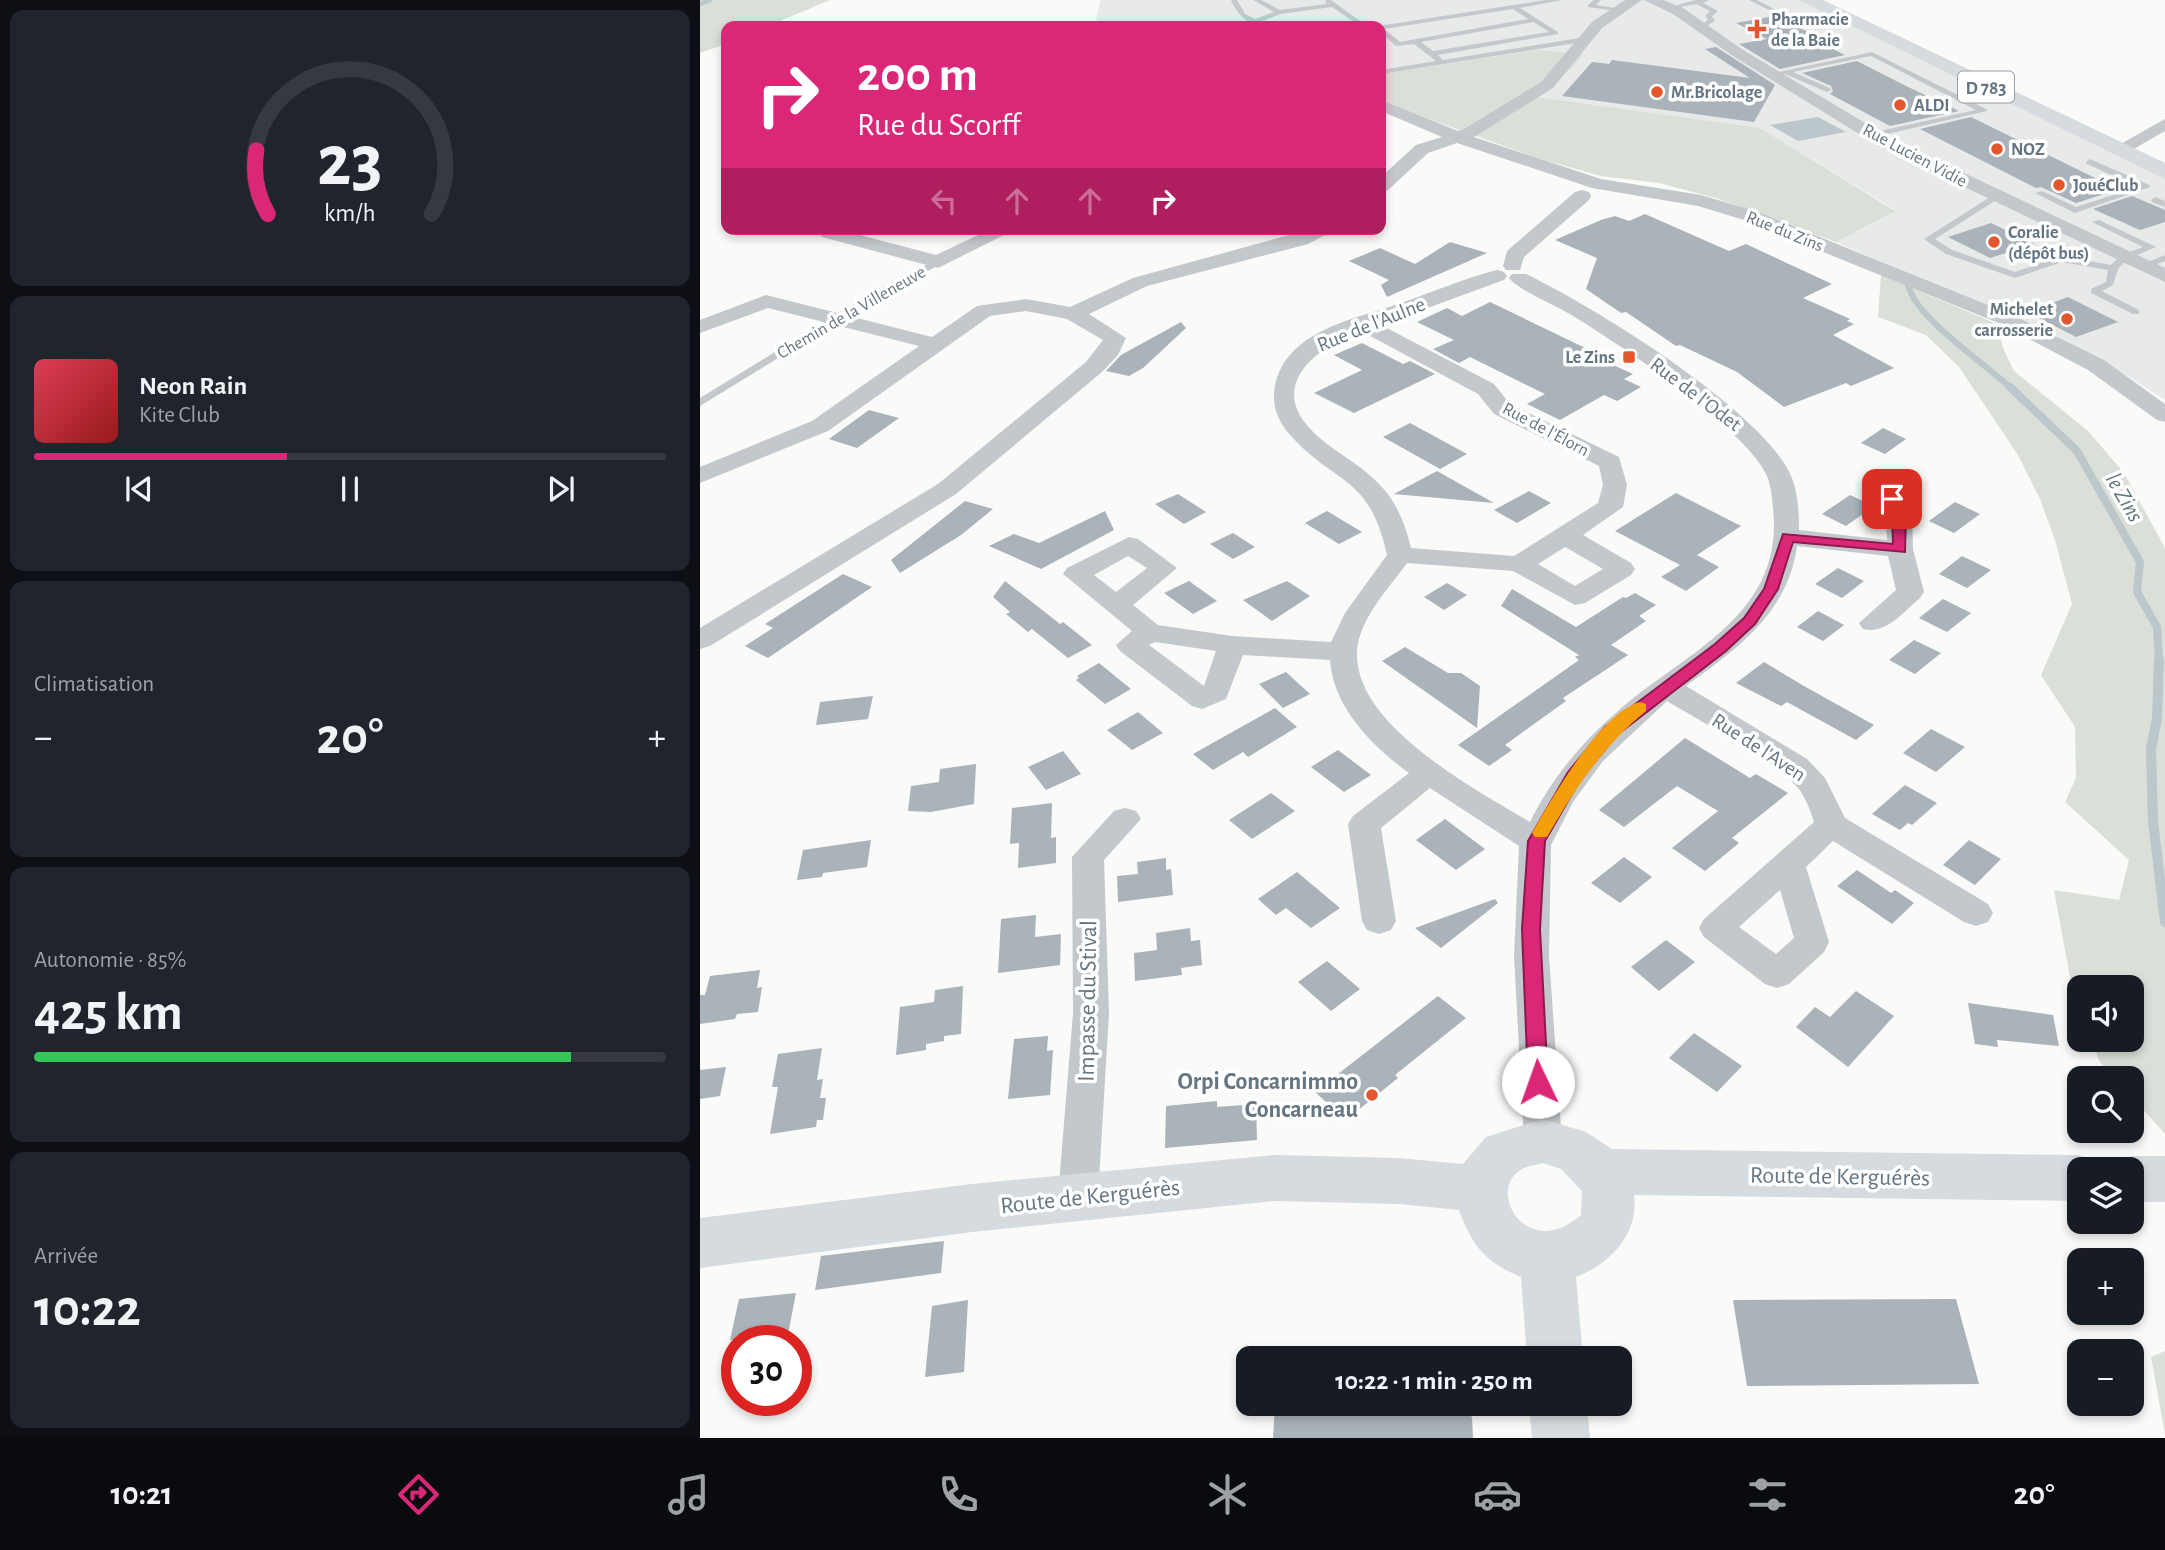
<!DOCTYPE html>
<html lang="fr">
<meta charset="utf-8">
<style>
body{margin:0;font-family:"Alegreya Sans",sans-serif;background:#20242c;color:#f1f3f6;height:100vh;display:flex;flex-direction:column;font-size:26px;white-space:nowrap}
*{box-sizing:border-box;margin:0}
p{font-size:23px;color:#9ea1a6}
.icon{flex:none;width:38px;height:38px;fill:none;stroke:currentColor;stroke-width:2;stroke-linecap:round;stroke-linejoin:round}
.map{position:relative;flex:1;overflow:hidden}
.drawer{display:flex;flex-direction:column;gap:10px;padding:10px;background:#0d0f14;width:700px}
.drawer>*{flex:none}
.top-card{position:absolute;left:21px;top:21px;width:665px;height:214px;border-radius:14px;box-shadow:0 4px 10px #0003;background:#db2777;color:#fff;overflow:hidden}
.fabs{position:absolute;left:1367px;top:975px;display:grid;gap:14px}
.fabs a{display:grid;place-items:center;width:77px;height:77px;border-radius:14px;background:#171b24;box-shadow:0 4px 10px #0003;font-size:35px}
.speed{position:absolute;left:21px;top:1325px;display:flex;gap:14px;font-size:35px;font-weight:700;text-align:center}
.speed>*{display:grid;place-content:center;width:91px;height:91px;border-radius:50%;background:#171b24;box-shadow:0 4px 10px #0003;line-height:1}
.speed .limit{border:10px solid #d22;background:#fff;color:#111}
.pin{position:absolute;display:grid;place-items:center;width:60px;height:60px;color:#fff;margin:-30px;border-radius:14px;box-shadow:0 4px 10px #0006}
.me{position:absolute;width:77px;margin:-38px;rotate:357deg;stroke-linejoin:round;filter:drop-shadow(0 0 5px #0008)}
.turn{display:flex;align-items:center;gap:24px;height:147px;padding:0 21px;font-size:32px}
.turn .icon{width:91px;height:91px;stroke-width:2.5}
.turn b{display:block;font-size:49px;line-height:60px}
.lanes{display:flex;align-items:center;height:66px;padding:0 21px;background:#0003;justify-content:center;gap:35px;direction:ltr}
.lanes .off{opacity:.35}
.big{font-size:52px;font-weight:700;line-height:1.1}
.drawer .card{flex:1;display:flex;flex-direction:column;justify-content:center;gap:10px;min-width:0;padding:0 24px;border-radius:14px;background:#20242c}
.drawer .dial{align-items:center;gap:0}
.dial svg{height:182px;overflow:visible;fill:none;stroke:#363941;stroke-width:7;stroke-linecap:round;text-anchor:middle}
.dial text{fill:#f1f3f6;stroke:none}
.song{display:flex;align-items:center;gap:21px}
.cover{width:84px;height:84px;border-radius:10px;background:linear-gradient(135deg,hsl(350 70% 55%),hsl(0 70% 35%))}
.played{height:7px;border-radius:4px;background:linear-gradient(90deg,#db2777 40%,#363941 40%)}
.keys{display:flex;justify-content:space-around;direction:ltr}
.heat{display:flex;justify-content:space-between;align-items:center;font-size:38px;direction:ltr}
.charge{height:10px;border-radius:5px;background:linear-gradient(90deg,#34c759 85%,#363941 0)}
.trip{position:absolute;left:536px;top:1346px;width:396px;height:70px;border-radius:14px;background:#171b24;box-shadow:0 4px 10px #0003;font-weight:700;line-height:70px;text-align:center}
.tab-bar{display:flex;height:112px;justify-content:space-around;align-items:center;background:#090b0e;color:#9ea1a6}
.tab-bar .icon{width:49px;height:49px}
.tab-bar .on{color:#db2777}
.tab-bar b{font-size:32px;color:#f1f3f6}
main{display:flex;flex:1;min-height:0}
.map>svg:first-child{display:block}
</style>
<main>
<section class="drawer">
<div class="card dial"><svg viewBox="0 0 100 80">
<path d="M14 69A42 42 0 1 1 86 69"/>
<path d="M14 69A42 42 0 0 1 9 41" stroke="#db2777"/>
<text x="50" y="56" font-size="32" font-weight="700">23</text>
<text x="50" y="72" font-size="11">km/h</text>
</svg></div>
<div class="card">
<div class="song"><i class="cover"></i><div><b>Neon Rain</b><p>Kite Club</p></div></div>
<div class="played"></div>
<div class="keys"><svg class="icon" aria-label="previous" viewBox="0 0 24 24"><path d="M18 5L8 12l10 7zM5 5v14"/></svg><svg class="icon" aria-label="pause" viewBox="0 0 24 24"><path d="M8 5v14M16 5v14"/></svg><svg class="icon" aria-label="next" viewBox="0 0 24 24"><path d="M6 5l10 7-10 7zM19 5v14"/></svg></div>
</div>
<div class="card"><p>Climatisation</p>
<div class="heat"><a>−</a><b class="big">20°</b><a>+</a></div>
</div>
<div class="card"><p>Autonomie · 85%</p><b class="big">425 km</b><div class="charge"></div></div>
<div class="card"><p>Arrivée</p><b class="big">10:22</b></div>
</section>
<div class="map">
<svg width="1465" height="1438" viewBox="0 0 1465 1438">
<rect width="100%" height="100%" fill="#fafaf8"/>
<path fill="#e8e9e9" d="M400 0H1108L1465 172V400L1396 356 1136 242 1195 210 1060 128 837 97 835 50 681 74V26H403L396 20Z"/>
<path fill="#dadfd7" d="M0 0H130L68 26H26V44L0 53Z
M835 50 883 54 875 65 838 97 1060 128 1195 211 1136 242 1019 199 959 183 901 176 841 159 681 102V74Z
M1181 275 1297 324 1303 348 1314 371 1388 431 1424 473 1465 548V1134L1432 1097V1078H1414L1400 1062 1391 1040H1432V987H1379V1006L1372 988 1354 890 1419 900 1429 860 1365 802 1376 778 1375 727 1341 675 1372 604 1355 540 1340 499 1318 455 1259 367 1226 335 1178 317Z
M1465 1351V1434L1451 1357Z"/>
<path fill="#bbc7cb" d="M1118 117 1146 132 1098 141 1070 125Z"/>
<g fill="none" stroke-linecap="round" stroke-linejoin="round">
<path stroke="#bbc7cb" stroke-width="4.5" d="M0 4 10 0"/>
<path stroke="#bbc7cb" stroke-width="6" d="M1208 283C1211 315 1287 365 1312 389"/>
<path stroke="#bbc7cb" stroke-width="8" d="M1310 387 1377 451 1440 562 1437 592 1457 627 1459 661"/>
<path stroke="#bbc7cb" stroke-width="10" d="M1459 660 1457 718 1451 749 1453 821 1465 922"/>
</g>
<path fill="#aab3b9" d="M1075 16 1135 45 1129 47 1145 55 1080 69 1039 44 1067 39 1036 23Z
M1016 47 1075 85 1054 122 862 96 892 62 909 64 912 60 1050 78 1005 49Z
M1157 61 1206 86 1259 111 1190 126 1130 94 1133 91 1131 86 1102 73Z
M1271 117 1393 177 1420 189 1376 203 1341 187 1336 188 1220 129Z
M1432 196 1465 210V222L1440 230 1393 209Z
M945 214 1029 251 1046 244 1132 284 1103 298 1150 319 1147 321 1154 324 1133 335 1194 368 1151 386 1146 383 1084 407 1037 372 980 345 976 346 926 312 921 313 886 289 897 258 855 240 901 220 915 216 929 221Z
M1291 223 1334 244 1290 258 1248 237Z
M750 242 787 253 687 297 681 285 689 280 649 261 680 248 715 264Z
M1368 297 1418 322 1376 337 1327 312Z
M790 302 904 357 900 359 933 374 924 379 941 387 917 401 904 395 860 420 827 404 845 394 770 357 759 363 733 349 754 340 717 322 747 308 762 316Z
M481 322 486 328 443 368 429 376 406 371 421 355Z
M662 343 703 364 710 361 735 374 654 413 614 393 662 370 634 355Z
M169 410 199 418 157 448 129 439Z
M710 423 767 454 740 469 683 437Z
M1183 428 1206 439 1185 454 1161 443Z
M737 471 794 503 694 494Z
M829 491 851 503 817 523 794 510Z
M976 493 1041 526 997 555 1019 567 986 591 961 577 980 565 915 531Z
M478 494 506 512 484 524 455 504Z
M1150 495 1174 506 1146 526 1122 514Z
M265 501 293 509 261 535 200 573 191 560Z
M1255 502 1280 514 1254 533 1229 521Z
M405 511 414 530 341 569 289 546 314 534 339 543Z
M627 511 662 532 639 544 605 523Z
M533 533 555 547 533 559 510 544Z
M1262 556 1291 570 1267 588 1239 574Z
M1138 568 1164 581 1142 598 1115 584Z
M143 574 172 587 68 658 45 646 73 628 65 624Z
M305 581 360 624 363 622 392 645 368 658 332 629 328 632 306 614 310 612 293 597Z
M489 581 517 601 493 614 464 593Z
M587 581 610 596 572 621 543 600Z
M747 583 767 595 744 610 724 597Z
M812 589 876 627 923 597 926 598 935 593 956 605 939 616 946 621 911 645 928 655 863 698 866 701 805 745 812 750 789 766 758 745 879 660 875 657 879 655 801 606Z
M1243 599 1271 613 1247 632 1219 618Z
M1118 611 1144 625 1123 641 1097 627Z
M1214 640 1241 653 1215 674 1189 660Z
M705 647 748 673H761L780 686 777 728 682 661Z
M1064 662 1104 686 1174 725 1156 740 1087 702 1081 706 1036 683Z
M399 663 431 689 405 704 376 680 379 678 377 676Z
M586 672 610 694 583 708 559 684Z
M173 696 168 719 116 725 120 702Z
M575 708 597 727 548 757 543 752 513 770 493 754Z
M438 712 463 733 432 750 407 730Z
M1231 729 1265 747 1236 772 1203 753Z
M985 738 1050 778 1056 774 1088 793 1032 838 1039 843 1005 871 972 848 1018 811 977 786 924 827 899 810Z
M638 750 671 775 644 792 611 767Z
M363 751 381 774 346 790 328 767Z
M276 764 274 804 231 812 208 811 211 786 239 782 240 769Z
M1205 785 1237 803 1212 825 1208 823 1200 830 1172 814Z
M571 793 595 811 552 839 529 820Z
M352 803 351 838 356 837V863L318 868 319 843 310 844 312 808Z
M745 819 785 849 756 870 716 840Z
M171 840 167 867 123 873 122 877 97 880 103 850Z
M1269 840 1301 859 1275 885 1243 865Z
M924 857 952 877 920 903 891 883Z
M466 858V870L471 869 473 895 418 902 417 876 438 874 437 862Z
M1157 870 1191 893 1195 890 1214 903 1192 924 1137 886Z
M597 872 640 908 611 928 586 908 576 915 558 899Z
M795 899 798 903 741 948 715 928Z
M336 915 335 937 361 934 360 965 298 973 301 919Z
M490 928 491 941 500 940 502 965 481 968 482 975 435 981 434 953 457 950 456 933Z
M966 940 995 962 959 991 931 967Z
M627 961 660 989 631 1011 598 982Z
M60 970 57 988 62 987 58 1012 37 1014 35 1019 0 1024V995H5L10 976Z
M263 986 261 1034 244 1036V1041L226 1044V1050L196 1055 200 1007 234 1002 235 990Z
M1156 991 1194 1016 1148 1067 1096 1027 1115 1007 1130 1017Z
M738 996 766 1018 695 1075 698 1078 646 1120 615 1092Z
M1268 1003 1353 1015 1359 1046 1297 1040 1298 1047 1275 1044Z
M994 1033 1042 1066 1017 1092 969 1058Z
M348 1036 347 1051 353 1050 350 1095 308 1099 314 1039Z
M122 1048 117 1080 123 1079 120 1098H126L123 1120H117L116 1127 70 1134 78 1087H72L78 1054Z
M26 1067 20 1096 0 1099V1070Z
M517 1101V1107L556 1104 557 1140 465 1148 466 1106Z
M244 1241 241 1273 115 1290 121 1256Z
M96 1293 87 1340H30L39 1299Z
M1256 1299 1279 1384 1047 1386 1033 1300Z
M268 1300 264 1372 225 1377 232 1306Z
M575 1404H758L772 1417 773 1438H573Z"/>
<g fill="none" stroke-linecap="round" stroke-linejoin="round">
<path fill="#c3c8cc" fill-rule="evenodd" d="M531 0H537L545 14 555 19 574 12 553 0H561L580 10 627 4 625 0H631L667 26H660L632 7 580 14 560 22 565 26C547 26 538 15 531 0Z
M846 0H862L820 8 858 32V34L738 55 743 60 886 37 889 41 681 74V70L736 61 714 44 696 46 681 33V26H679ZM813 9 828 19 700 42 684 29ZM834 22 849 32 733 51 721 42Z
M894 0H901L896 5 921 9 918 11 888 7V5Z
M996 0H1009L1003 3 1018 11 1012 16 1015 21 1001 29 998 27 1008 20 1005 16 1010 11 996 4 980 7 977 5Z
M1049 0H1057L1076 10 1071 11Z
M1172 52 1286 109 1287 111 1174 137 1170 135 1171 133 1276 110 1171 56 1093 72 1130 88 1131 90 1127 92 1085 74 1074 76 1070 74Z
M1390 159 1449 185 1450 187 1375 213 1335 193 1342 191 1376 207 1438 187 1387 164 1386 162Z
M1295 194 1298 195V199L1235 239 1252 250 1315 272 1361 256 1411 265 1421 255 1443 247 1392 222 1399 220 1456 247 1427 259 1418 269 1413 285 1402 291 1439 310V314H1433L1391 293V289L1406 282 1408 270 1362 262 1315 278 1246 254 1224 239Z
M1455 197 1465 201V207L1452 202 1451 200Z
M1465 255V261L1443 269 1438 266Z
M238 259 243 262 241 264 179 296 0 406V398L173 292Z"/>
<path fill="#c3c8cc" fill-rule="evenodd" d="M925 0H942L902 28 853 88 774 137 901 179 1001 195 1058 212 1315 316 1404 360 1465 404V422L1457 420 1388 370 1301 324 1044 220 998 206 892 188 757 143 728 153 687 191 681 192V177L716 145 742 137 681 111V100L758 131 764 129 841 82 892 22Z
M944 0H963L983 8 1043 50 1192 139 1465 268V282L1180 147 1033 56 973 14Z
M1465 119V131L1425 154H1413L1410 150Z
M882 190 889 192 891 196 889 200 824 257 820 270H806L803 266 807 251 875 192Z
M122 229H137L236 255 291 229H316L238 268 122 237 119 233Z
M611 229H637L608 244 447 286 389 314 426 338 418 355 402 372 256 494 10 646 0 649V628L238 484 386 362 403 340 367 319 326 311 290 316 128 431 0 483V467L112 421 219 346 68 308 0 333V320L66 295 232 337 277 306 326 299 370 307 433 278Z
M797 270 804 272 807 276 804 280 681 325 794 384 810 404 919 457 927 485 923 507 883 535 931 563 935 569 931 575 885 603 875 605 813 571 707 563C689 588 659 619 657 651 653 725 775 789 830 822 851 779 882 742 918 711 985 652 1085 616 1073 508 1072 497 1071 486 1067 476 1047 429 915 341 868 313 854 305 817 289 809 278L812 274H826C891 305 1066 412 1092 478 1098 494 1099 513 1099 530L1187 540 1186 515 1174 484 1177 479H1195L1212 515 1213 549 1224 592 1220 598C1203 612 1186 635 1163 629L1159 623 1196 590 1188 556 1097 546C1088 613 1037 649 986 686L1107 759 1125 778 1145 818 1288 904 1293 913 1288 922 1276 926 1264 922 1133 841 1106 867 1129 942 1124 952 1089 984 1077 988 1065 984 1004 937 999 928 1004 919 1114 822C1110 810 1106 798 1098 788 1075 760 1001 722 967 701L903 761 873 802 851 845 849 956 862 1141 857 1153 843 1158 829 1153 824 1141 814 956 819 846 730 788 681 828 696 921 691 930 679 934 667 930 662 921 648 824 653 816 709 773C672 746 633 707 630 660L543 655 526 699 502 709 492 706 420 651 416 645 432 631 363 574 367 568 429 537 438 539 477 568 433 605 458 625 532 636 631 642 645 613 687 555C669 474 636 486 590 435 578 422 571 404 575 386 586 330 656 319 701 303 733 292 765 278 797 270ZM661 331 778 394 794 414 899 466 903 485 898 503 814 556 711 548C705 523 696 500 677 482 656 460 625 448 606 424 570 379 624 344 661 331ZM865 547 903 569 875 586 838 564ZM428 556 447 568 416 592 394 575ZM455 642 516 651 504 686 449 645ZM1080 890 1094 938 1076 954 1039 927Z
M425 808 436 811 441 819 404 860 409 1013 398 1197 392 1210 378 1215 364 1210 358 1197 373 1013 372 857 414 811Z"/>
<path fill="#d6dbdf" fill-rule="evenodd" d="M843 1119 886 1132 912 1149 1379 1155 1397 1162 1400 1169H1379V1201L934 1195C939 1234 910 1264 876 1277L883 1358H827L821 1277C785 1262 773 1247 759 1210L699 1204 575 1201 272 1232 0 1268V1218L272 1184 575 1155 699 1158 763 1164 786 1137ZM843 1163 861 1169 882 1191 881 1215C826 1263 785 1189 822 1169 828 1166 836 1165 843 1163Z
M1432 1156H1465V1202H1432V1169H1411L1414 1163Z
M829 1404H887L890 1438H832Z"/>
<path fill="#d6dbdf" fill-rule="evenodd" d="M1099 0H1123L1465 163V179Z"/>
</g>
<path fill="#db2777" stroke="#8e194d" stroke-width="2" d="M1188 497H1197L1206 515 1205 552 1093 542 1078 589 1055 624 1026 651 917 735 880 780 845 841 840 929 848 1082 845 1088 838 1090 831 1088 828 1082 822 929 828 841 868 772 905 727 1015 644 1044 618 1064 589 1083 534 1193 544 1192 515 1186 499Z"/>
<path fill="#f59e0b" d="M940 702 946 704V711C902 747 875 789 847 837H835L832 833C852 798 900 713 940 702Z"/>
<g fill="#e4572e" stroke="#fff" stroke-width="2.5">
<path d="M1053.5 18.5h7v7h7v7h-7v7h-7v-7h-7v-7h7z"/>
<circle cx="957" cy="92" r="7"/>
<circle cx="1200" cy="105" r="7"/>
<circle cx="1297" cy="149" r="7"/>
<circle cx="1359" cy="185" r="7"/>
<circle cx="1294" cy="242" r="7"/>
<circle cx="1367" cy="319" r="7"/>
<rect x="922" y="350" width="14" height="14" rx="3.5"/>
<circle cx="672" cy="1095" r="7"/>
</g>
<g text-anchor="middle" stroke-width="7" stroke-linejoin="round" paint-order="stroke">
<g font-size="18" font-weight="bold" fill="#657683" stroke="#fff" text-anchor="start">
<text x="1071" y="25">Pharmacie<tspan x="1071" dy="21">de la Baie</tspan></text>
<text x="971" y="98">Mr.Bricolage</text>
<text x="1214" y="111">ALDI</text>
<text x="1311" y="155">NOZ</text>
<text x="1373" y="191">JouéClub</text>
<text x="1308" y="238">Coralie<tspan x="1308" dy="21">(dépôt bus)</tspan></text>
<text x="1353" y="315" text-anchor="end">Michelet<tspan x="1353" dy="21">carrosserie</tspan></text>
<text x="915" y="363" text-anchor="end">Le Zins</text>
</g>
<g font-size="18" fill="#657683" stroke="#fff">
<text transform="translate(1215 155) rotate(28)" y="6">Rue Lucien Vidie</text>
<text transform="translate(1085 231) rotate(22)" y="6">Rue du Zins</text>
<text transform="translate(151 312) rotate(-30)" y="6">Chemin de la Villeneuve</text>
<text transform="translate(846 429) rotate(28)" y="6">Rue de l'Élorn</text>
</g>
<rect fill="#fff" stroke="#939fa8" stroke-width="2" x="1258" y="71.5" width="56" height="31" rx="5"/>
<g font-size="19" font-weight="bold" fill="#657683">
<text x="1286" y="94">D 783</text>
</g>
<g font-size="21" fill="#657683" stroke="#fff">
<text transform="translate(671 324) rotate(-22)" y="7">Rue de l'Aulne</text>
<text transform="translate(996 394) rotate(37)" y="7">Rue de l'Odet</text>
<text transform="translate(1059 747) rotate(33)" y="7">Rue de l'Aven</text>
</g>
<g font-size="23" font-style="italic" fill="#60757c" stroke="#fff">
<text transform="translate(1425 497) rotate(60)" y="8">le Zins</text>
</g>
<g font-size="24" fill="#657683" stroke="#fff">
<text transform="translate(387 1001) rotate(-89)" y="8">Impasse du Stival</text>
<text transform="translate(1140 1176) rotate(1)" y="8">Route de Kerguérès</text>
<text transform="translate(390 1196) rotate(-6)" y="8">Route de Kerguérès</text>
</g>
<g font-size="24" font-weight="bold" fill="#657683" stroke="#fff" text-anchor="end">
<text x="658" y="1089">Orpi Concarnimmo<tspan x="658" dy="28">Concarneau</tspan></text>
</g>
</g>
</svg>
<div class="fabs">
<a><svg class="icon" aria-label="sound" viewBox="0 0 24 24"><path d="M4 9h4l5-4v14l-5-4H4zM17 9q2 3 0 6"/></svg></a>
<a><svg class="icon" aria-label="search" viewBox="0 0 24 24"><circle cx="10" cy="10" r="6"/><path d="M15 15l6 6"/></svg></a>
<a><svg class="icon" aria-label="layers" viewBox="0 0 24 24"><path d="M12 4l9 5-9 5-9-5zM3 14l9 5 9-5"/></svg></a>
<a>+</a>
<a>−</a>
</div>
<div class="speed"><div class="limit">30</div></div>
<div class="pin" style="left:1192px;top:499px;background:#d93025"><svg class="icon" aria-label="arrive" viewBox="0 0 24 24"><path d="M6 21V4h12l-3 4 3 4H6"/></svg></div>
<svg class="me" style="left:838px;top:1082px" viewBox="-20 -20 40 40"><circle r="19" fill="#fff"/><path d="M0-13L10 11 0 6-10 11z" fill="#db2777"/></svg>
<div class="trip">10:22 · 1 min · 250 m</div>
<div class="top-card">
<div class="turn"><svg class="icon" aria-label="right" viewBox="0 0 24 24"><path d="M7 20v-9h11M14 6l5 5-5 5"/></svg><div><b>200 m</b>Rue du Scorff</div></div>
<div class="lanes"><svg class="icon off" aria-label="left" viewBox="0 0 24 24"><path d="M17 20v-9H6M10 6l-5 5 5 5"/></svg><svg class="icon off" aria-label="ahead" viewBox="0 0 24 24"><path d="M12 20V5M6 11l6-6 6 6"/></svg><svg class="icon off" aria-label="ahead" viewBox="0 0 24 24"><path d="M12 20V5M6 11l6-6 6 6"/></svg><svg class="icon" aria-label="right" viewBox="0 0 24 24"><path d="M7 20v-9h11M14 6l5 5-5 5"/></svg></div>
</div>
</div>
</main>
<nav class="tab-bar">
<b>10:21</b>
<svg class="icon on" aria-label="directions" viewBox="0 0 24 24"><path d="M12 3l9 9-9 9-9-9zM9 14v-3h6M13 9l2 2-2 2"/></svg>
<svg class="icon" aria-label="music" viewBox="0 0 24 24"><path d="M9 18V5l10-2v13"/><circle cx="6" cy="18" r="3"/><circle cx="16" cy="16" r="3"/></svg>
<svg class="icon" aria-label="phone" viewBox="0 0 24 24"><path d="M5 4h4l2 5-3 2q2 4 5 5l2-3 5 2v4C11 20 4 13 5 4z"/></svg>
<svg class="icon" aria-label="climate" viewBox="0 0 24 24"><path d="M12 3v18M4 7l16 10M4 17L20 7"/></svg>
<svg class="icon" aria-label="car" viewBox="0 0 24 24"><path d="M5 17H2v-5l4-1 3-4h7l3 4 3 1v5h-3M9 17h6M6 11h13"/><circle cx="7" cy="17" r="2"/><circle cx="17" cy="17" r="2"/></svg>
<svg class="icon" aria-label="filters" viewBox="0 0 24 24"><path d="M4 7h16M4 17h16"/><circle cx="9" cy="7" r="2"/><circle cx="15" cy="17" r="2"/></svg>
<b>20°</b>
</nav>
